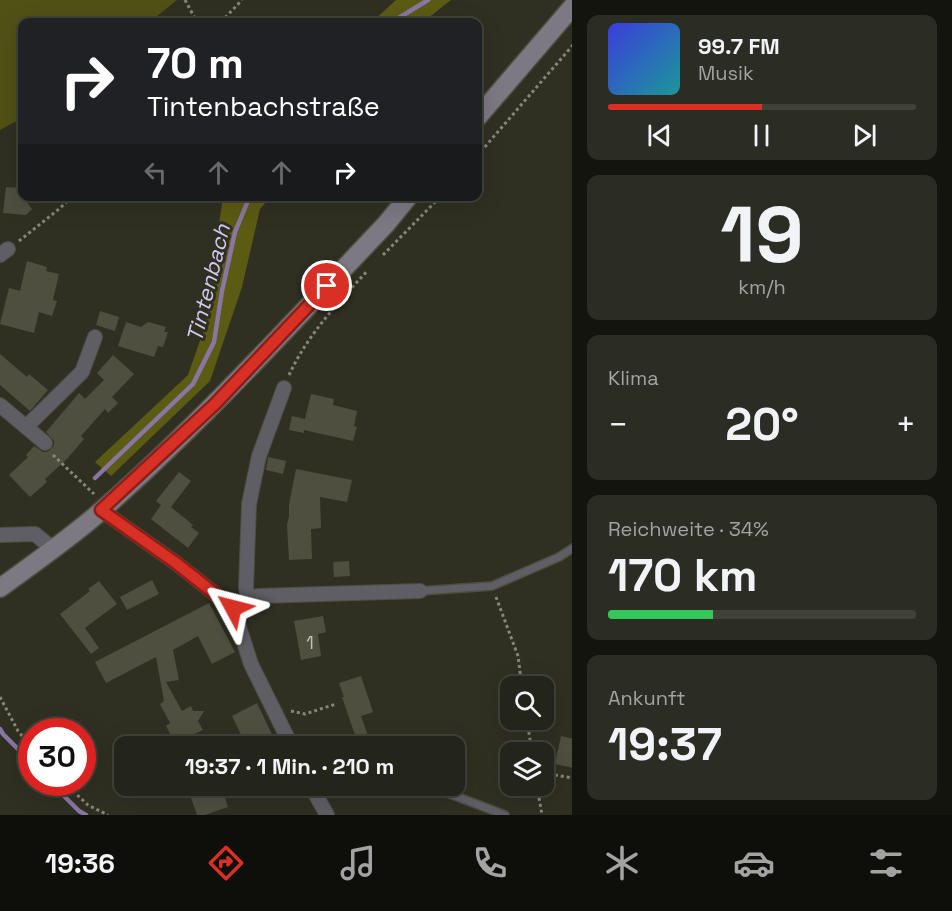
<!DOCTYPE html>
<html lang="de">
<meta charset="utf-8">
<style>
body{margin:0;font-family:"Space Grotesk",sans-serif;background:#2b2c23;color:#f1f3f6;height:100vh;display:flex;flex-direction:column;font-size:22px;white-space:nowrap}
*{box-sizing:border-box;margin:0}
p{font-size:20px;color:#a3a4a2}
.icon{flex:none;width:33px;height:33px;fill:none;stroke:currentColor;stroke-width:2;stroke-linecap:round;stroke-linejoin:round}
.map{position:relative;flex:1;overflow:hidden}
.panel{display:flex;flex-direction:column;gap:15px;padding:15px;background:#13140e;width:380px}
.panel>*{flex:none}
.banner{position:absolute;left:18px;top:18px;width:464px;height:183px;border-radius:12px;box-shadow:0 6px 24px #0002,0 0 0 2px #404139;background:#202124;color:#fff;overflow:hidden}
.tools{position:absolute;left:500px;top:676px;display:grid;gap:12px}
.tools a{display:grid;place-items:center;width:54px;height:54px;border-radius:12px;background:#23241a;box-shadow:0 6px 24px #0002,0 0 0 2px #404139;font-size:30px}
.speed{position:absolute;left:18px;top:718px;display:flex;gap:12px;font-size:30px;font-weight:700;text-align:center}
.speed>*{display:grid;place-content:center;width:78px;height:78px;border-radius:50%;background:#23241a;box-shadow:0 6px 24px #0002,0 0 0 2px #404139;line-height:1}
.speed .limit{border:9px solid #d22;background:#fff;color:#111}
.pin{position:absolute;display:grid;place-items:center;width:51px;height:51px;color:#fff;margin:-26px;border:3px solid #fff;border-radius:50%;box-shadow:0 2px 6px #0007}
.me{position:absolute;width:66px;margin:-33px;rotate:308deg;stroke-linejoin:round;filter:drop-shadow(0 0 4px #0008)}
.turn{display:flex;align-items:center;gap:21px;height:126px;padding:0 30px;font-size:27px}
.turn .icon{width:78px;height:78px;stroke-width:2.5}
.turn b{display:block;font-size:42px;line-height:51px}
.lanes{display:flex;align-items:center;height:57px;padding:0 30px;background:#0003;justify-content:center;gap:30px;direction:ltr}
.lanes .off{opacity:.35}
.big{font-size:45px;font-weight:700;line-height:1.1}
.panel .tile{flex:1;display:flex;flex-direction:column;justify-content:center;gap:9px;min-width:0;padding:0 21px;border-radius:12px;background:#2b2c23}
.panel .dial{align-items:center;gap:0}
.dial b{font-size:78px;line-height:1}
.song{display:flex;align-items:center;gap:18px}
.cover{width:72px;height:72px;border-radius:9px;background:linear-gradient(135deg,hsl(240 70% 55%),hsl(180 70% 35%))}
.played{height:6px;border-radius:3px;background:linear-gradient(90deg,#d93025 50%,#404139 50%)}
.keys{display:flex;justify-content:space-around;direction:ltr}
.heat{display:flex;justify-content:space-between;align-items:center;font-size:33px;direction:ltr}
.charge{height:9px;border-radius:4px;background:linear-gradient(90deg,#34c759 34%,#404139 0)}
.trip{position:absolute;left:114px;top:736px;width:351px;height:60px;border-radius:12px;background:#23241a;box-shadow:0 6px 24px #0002,0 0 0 2px #404139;font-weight:700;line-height:60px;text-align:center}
.tabs{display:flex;height:96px;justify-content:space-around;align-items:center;background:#0e0e0a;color:#a3a4a2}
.tabs .icon{width:42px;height:42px}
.tabs .on{color:#d93025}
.tabs b{font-size:27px;color:#f1f3f6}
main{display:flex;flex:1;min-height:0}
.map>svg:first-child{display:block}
</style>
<main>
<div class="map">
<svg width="573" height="815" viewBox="0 0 573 815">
<rect width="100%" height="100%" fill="#2f3022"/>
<path fill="#515015" d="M0 0H177L150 22H22V118L0 130Z"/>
<path fill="#5c5b13" d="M396 0H451L423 22H372Z
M223 197H270L260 209 242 287 210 381 111 476 95 462 188 375 203 332Z"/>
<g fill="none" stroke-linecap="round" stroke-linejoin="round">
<path stroke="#8976a4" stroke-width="4.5" d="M392 22 428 0
M95 478 193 384 214 342 222 291 235 232 250 196
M0 729 3 734 32 763
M51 783 79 811 86 815"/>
</g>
<path fill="#4f4f40" d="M6 187 22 188V196L32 209 26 215 3 213Z
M27 261 47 267 46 271 59 274 53 300 57 301 52 316 39 312 34 333 0 324 9 288 20 291Z
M100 311 119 317 115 331 96 325Z
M126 322 141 327 148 322 166 327 164 332H168L163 347 158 346 154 357 118 346Z
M0 354 27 377 29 374 48 390 30 411 0 385Z
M113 355 134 374 112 397 118 403 108 413 105 409 81 436 84 439 68 458 45 479 47 482 30 497 9 475 28 457 26 455 34 446 43 452H47L51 449 54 445V441L46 432 79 393 85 399 104 380 97 373Z
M311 394 334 399 333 405 357 411 354 426 357 427 353 441 304 430V433L289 430 292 416 305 419Z
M268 457 286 461 283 474 266 470Z
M296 469 352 480 347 502 320 497 321 528 311 529 312 559 289 560 287 525 289 516V504Z
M179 472 191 481 171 507 193 525 191 527 199 533 188 548 151 519 161 505 156 501Z
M349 561 350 576 334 577 333 562Z
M152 580 159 594 127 610 120 597Z
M99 581 117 604 85 628 99 648 91 654 60 614 90 591 88 589Z
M209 603 235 652 212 664 198 636 173 650 179 680 166 682 182 711 191 706 193 711H204L198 721 203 730 175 743 166 726 170 723 160 704 164 701 156 657 106 683 95 662Z
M323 616 326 632 318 634 321 656 301 660 294 621Z
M361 676 373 712 361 716 371 744 359 747 342 697H344L339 683Z
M257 703 278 747H247L232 716Z
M561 736 573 739V768L555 764Z
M213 786 222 789 228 807 205 815H197L190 795Z"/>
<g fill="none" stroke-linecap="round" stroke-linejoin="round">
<g stroke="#4d4e41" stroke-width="10">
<path id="lane" d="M420 591 492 586 559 557 573 548
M429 786 505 815"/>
</g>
<g stroke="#4d4e41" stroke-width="16">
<path id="street" d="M0 255 8 249
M0 405 45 443
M26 427 82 372 95 337
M101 510 176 563 233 608
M0 535 35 534 53 549
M249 600 246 588 249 504 259 456 284 388
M233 608 258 596 420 591
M233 608 251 664 292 747
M311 786 327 815"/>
</g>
<g stroke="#4d4e41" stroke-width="21">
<path id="secondary" d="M477 118 573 6
M0 588C34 563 69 539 101 511 202 422 293 322 386 224L409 196"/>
</g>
<path stroke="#86877b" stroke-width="3" stroke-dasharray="3 3" stroke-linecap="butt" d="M185 0 197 22
M221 22 242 0
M477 156 573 45
M19 241 59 209 73 196
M383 255 441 196
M289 375C308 334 338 303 368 270
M53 455 94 494
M496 597 518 656 522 687
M0 697 18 731 32 748
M291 711 305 714 336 704
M527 720 532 753
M543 773 573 778
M64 783 88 805 108 815
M537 786 542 815"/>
<use href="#lane" stroke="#605e65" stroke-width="7"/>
<use href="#street" stroke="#605e65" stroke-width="14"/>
<use href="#secondary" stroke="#7c7983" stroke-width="18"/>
</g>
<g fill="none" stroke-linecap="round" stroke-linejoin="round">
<g stroke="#8d1f18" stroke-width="15">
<path id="route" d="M233 608 176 563 101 510 215 404 327 286"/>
</g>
<use href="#route" stroke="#d93025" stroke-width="10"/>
</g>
<g text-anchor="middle" stroke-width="6" stroke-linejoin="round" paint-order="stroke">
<g font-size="18" fill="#c3c4ba">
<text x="310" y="649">1</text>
</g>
<g font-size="22" font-style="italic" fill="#d5c9f1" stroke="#2f3022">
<text transform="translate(208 283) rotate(-76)" y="8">Tintenbach</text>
</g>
</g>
</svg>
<div class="tools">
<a><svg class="icon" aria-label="search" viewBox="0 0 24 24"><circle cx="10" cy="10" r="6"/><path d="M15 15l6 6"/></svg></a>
<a><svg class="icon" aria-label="layers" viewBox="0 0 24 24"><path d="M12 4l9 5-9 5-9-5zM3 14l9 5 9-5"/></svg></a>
</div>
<div class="speed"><div class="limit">30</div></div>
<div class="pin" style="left:327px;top:286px;background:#d93025"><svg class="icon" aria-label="arrive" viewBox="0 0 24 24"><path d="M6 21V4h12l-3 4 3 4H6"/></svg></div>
<svg class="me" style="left:233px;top:608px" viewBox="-20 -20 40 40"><path d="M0-17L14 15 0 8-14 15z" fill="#d93025" stroke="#fff" stroke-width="4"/></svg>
<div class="trip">19:37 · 1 Min. · 210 m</div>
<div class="banner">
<div class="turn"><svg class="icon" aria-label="right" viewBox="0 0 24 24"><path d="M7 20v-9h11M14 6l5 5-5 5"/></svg><div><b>70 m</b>Tintenbachstraße</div></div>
<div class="lanes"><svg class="icon off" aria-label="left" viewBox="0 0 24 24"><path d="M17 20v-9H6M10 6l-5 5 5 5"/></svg><svg class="icon off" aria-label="ahead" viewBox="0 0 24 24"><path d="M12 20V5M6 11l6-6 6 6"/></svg><svg class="icon off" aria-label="ahead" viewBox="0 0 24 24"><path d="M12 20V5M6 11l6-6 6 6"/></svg><svg class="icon" aria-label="right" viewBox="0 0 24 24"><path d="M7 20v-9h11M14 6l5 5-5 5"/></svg></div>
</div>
</div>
<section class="panel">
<div class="tile">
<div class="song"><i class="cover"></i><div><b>99.7 FM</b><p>Musik</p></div></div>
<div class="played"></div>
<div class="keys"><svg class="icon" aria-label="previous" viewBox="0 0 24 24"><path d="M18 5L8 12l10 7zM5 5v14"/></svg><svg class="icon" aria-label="pause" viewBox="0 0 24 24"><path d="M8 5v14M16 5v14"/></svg><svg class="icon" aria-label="next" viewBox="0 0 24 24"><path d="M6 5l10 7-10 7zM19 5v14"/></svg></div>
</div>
<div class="tile dial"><b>19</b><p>km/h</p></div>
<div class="tile"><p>Klima</p>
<div class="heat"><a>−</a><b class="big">20°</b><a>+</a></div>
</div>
<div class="tile"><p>Reichweite · 34%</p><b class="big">170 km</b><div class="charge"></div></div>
<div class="tile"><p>Ankunft</p><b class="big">19:37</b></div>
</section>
</main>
<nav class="tabs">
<b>19:36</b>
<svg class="icon on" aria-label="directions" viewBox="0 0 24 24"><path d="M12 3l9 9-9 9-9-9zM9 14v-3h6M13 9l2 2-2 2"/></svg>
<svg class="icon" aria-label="music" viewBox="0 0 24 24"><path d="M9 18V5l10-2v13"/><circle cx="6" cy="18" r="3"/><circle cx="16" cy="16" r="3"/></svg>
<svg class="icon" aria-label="phone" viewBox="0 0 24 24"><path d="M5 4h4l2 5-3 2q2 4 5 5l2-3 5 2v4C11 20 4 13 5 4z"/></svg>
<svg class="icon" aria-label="climate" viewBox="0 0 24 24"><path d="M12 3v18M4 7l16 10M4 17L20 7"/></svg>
<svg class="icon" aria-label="car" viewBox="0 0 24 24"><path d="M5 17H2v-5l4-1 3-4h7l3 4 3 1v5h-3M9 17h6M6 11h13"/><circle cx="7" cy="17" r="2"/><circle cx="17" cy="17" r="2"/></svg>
<svg class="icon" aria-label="filters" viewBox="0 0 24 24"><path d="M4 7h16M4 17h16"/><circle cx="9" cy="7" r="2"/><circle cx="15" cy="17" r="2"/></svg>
</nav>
